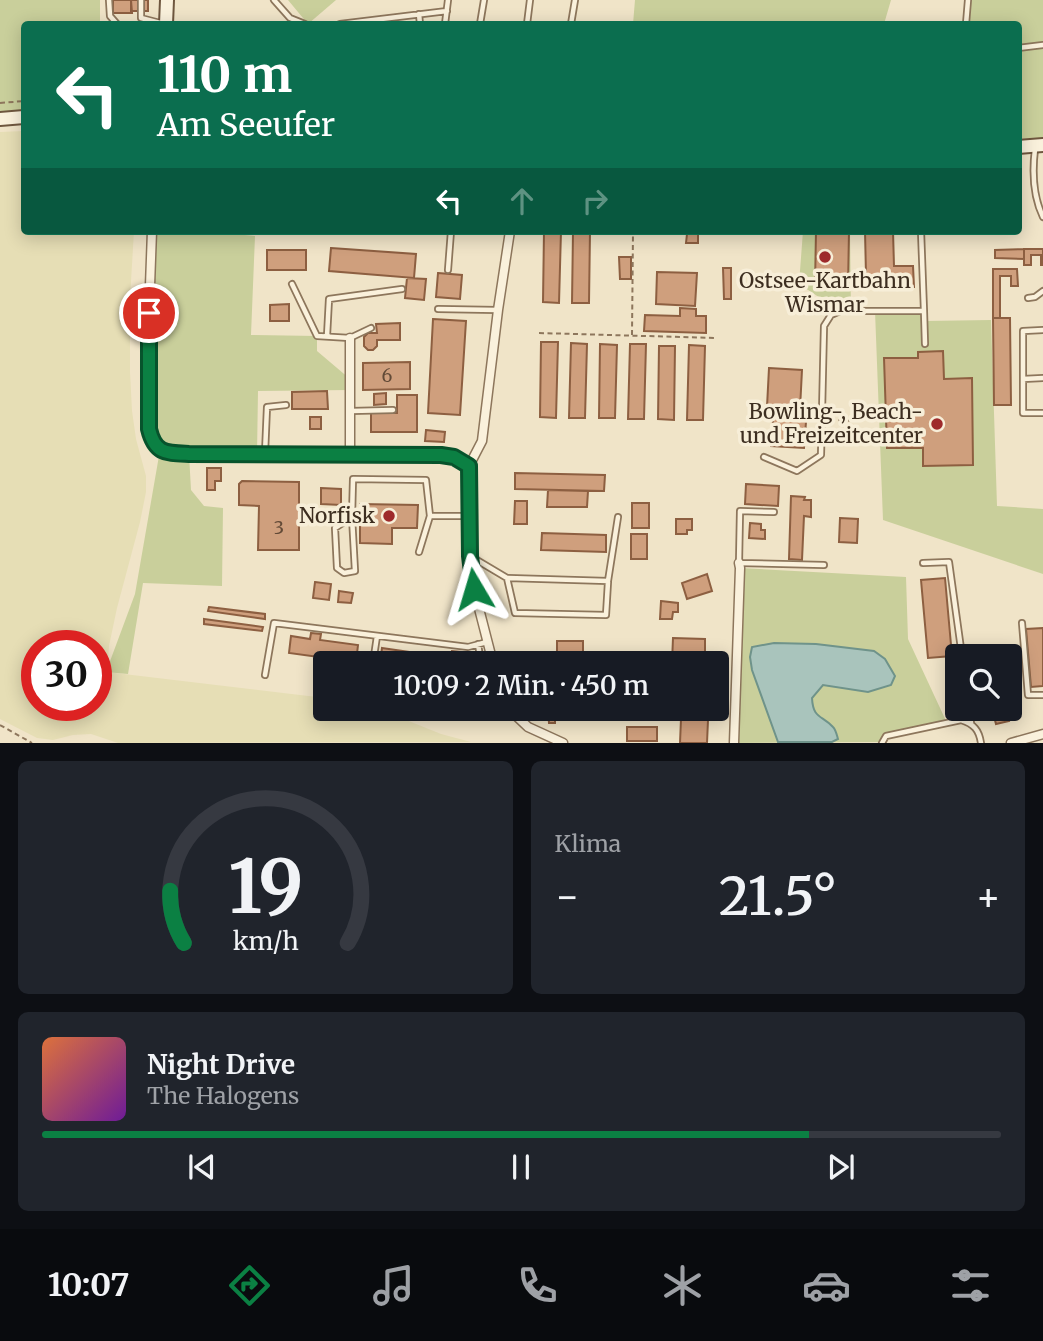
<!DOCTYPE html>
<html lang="de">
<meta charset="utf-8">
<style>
body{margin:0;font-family:Merriweather,serif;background:#20242c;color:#f1f3f6;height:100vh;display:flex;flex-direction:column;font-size:26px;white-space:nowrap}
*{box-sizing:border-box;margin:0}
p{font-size:23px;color:#9ea1a6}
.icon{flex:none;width:38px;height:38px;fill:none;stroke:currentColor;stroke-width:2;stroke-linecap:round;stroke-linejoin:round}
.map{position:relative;height:743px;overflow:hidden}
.panel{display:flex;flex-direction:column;gap:18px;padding:18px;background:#0d0f14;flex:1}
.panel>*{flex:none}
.hud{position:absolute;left:21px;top:21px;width:1001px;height:214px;border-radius:7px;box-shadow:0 4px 18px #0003;background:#0b6e4f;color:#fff;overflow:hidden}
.tools{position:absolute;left:945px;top:644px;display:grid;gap:14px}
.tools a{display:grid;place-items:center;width:77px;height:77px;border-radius:7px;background:#171b24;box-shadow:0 4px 18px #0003;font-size:35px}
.speed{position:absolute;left:21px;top:630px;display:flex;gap:14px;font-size:35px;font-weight:700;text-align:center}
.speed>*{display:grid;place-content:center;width:91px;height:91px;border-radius:50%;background:#171b24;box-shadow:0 4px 18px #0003;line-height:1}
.speed .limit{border:10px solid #d22;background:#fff;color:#111}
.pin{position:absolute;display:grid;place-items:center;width:60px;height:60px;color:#fff;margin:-30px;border:4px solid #fff;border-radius:50%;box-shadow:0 2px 7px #0007}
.me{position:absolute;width:77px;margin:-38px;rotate:353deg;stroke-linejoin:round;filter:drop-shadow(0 0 5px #0008)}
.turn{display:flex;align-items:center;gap:24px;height:147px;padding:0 21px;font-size:32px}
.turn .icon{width:91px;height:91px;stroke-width:2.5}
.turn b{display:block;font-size:49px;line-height:60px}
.lanes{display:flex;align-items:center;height:66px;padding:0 21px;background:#0003;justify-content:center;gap:35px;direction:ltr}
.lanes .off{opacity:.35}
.big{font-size:52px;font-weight:600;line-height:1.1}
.panel .card{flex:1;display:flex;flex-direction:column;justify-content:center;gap:10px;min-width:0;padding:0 24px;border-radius:10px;background:#20242c}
.panel .dial{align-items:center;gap:0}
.dial svg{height:182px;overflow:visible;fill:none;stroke:#363941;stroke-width:7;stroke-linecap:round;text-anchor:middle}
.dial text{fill:#f1f3f6;stroke:none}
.song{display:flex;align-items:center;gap:21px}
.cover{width:84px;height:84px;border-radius:10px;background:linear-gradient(135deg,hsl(20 70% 55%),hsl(280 70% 35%))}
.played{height:7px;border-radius:4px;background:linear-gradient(90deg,#0b8043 80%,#363941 80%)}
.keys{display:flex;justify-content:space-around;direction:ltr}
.heat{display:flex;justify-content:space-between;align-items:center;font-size:38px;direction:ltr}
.panel .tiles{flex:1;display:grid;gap:18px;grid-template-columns:1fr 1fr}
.card:last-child{grid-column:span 2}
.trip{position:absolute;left:313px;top:651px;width:416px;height:70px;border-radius:7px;background:#171b24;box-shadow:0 4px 18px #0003;font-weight:600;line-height:70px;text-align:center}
.tabs{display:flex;height:112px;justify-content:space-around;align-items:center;background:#090b0e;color:#9ea1a6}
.tabs .icon{width:49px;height:49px}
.tabs .active{color:#0b8043}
.tabs b{font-size:32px;color:#f1f3f6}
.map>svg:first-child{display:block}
</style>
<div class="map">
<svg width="1043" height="743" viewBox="0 0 1043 743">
<rect width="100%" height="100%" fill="#f0e4c8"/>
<path fill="#e6deb5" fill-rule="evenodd" d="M24 131V231H134L130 298V372L132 411 136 439 146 476V492L140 522 117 608 109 646 107 672 325 698 326 709H379L441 734 471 742 118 743 91 734 73 735 53 740 37 738 0 719V132ZM37 646H96V705H37Z"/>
<path fill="#c9cf9b" d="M0 0H100V24H24V112L0 115Z
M288 0H336L308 24Z
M635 0H891L884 24H633Z
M968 0H1043V145L1019 147 1018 24H966Z
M152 231H203L255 236 251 335 317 336V351L350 379V390L258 391 257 454H189L191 490 204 506 223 508 222 586 143 583 128 674 106 672 135 594 160 450 152 442Z
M803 231H850L851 311H840L799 284Z
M875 311H924L925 321 991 320 997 506 1043 509V574L883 520Z
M740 568 906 577 908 639 947 723 886 736 882 742 734 743Z"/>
<path fill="#a9c4bc" stroke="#6f938a" stroke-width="2" d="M774 643 816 644 874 651 885 659 895 676 891 685 868 692 823 685 812 698C813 719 822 715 833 727 836 730 837 736 838 739L832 742H778L752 670 750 657 752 647Z"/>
<path fill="#cf9f7d" stroke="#8d5f41" stroke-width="2" d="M113 0H131L132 13H113Z
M131 0H148V11H131Z
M544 231H561L559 303 543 302Z
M573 231H590L589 303H572Z
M639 231H698V243H686L687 234 639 233Z
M816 231H849L848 287 815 286Z
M865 231H893L894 266H913L914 287 866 288V286H859V275H866Z
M331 248 416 254 414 278 329 271Z
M1024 249H1043V265H1041V255H1031V265H1024Z
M1024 249V259L995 258V250Z
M267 250H306V270H267Z
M619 257H631V279H620Z
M723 268H731V299H724Z
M993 269H1017L1018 286H1011V276H1000V318H993Z
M657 272 697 273 695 306 656 304Z
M438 273 462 275 460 299 436 297Z
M407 278 426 279 424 300 405 298Z
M289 304V321H270V305Z
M680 308 696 309V316H706V333L644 331 645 315 680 316Z
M993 318H1010L1011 405H994Z
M433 319 466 321 460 415 428 413Z
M400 323V340H377V346L373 350H368L364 346V337L368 333H377L376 324Z
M541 342H558L556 418 540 417Z
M571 343 587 344 585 418H569Z
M600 344 617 345 615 418H599Z
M630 344H646L644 419H628Z
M689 345 705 346 703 420H687Z
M659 346H675L674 420 658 419Z
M943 351 944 379 972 378 973 465 923 466V448H887L884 358H918V352Z
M410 362V389L363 390V363Z
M769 368 802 370 800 409H807L804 448 771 446 774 408 767 407Z
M327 391 328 409H292V392Z
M386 393V404L374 405V394Z
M397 395H417V432H371V413H397Z
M310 417H321V429H310Z
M426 430 445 432 444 442 425 441Z
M207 468H221V481H215V490H207Z
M515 473 605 475 604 491 515 489Z
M242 481 299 482V550H258L259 506 239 505V484Z
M746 484 779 486 778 506 745 504Z
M321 488 341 489V505L321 504Z
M548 490 588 491 587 507H547Z
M791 496 805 497 804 500H811V517L804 516 802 560 789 559Z
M515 501H527V524H514Z
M632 503H649V528H632Z
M360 504 418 505 417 528H392V544L360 543Z
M840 518 858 519 857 543 839 542Z
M676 519H692V530H687V534H676Z
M750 523 761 524V530H765V539L749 538Z
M542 533 606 535V552L541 550Z
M631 534H647V559H631Z
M707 574 712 591 687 599 682 583Z
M945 578 952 656 928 658 921 580Z
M315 582 331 584 329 600 313 598Z
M339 591 353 593 351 603 338 602Z
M661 601 678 603V612H673L672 619H660Z
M209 607 265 614V619L208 611Z
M204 619 263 627 262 631 204 624Z
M1043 628V686L1031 687 1026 629Z
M311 633 321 634 320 640 358 645 356 662 289 653 291 636 310 639Z
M673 638 705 639V656L725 657V671H718V663H672Z
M557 641H583V659H557Z
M382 648 451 658 452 651 473 653 472 663H380Z
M548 709H581L580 720H555V723H549Z
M1007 710 1009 721 996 724 993 713Z
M681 719 708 720 707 743H680Z
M627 727H657V741H627Z"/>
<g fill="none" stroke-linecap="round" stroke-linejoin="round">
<g stroke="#8d765c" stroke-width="8">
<path id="lane" d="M109 0 110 16 117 24
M141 0V18L164 24
M274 0 290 18 305 24
M419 14 420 24
M340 24 447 11
M445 24 448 0
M480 24 484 0
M527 24 530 0
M571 24 575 0
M966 24 968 0
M1018 48 1043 45
M1035 149C1032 173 1033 196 1043 217
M448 270 451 231
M292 284 317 336 350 338 371 328
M1028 298 1035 297 1043 291
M438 309 497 310
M924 311 925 344
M1043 330 1023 331V413H1043
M327 336 329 299 402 289
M1023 379 1043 378
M351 411 393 410
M265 453 267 407 286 405
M764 457 797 471 821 455 824 326 831 315 840 311H924L921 231
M774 512 740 511 739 563 824 565
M352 517 353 479 426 480 430 516H469
M352 517 355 571 344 573 337 568 335 528Z
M419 552 430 516
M470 556 507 578 608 581 618 517
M923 563 949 562 962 656
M507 578 515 613 606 615 608 582
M1022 623 1028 695H1043
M478 644 481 663
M373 663 377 636
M265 675 274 623 468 647 487 642
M969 709 971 723
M882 743 886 736 961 720C974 724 979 730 981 743"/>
</g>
<g stroke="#8d765c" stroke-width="11">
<path id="street" d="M152 231 149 313V428C155 454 166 453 189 454L441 455 454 457 469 466
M350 338V454
M493 663 474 589 470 556 469 466 482 441 498 310 510 231
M509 709 528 727 563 743
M734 743 740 568 739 563
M1011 743 1043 734"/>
</g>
<g stroke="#6f573f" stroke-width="16">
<path id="secondary" d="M166 24 167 0
M0 119 24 117
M1018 147 1043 145"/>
</g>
<path stroke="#8d765c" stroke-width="2" stroke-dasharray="5 3.5" stroke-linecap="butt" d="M0 103 24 101
M539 333 716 338
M632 335 633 231
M830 420 862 421
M0 725 32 743"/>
<use href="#lane" stroke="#faf1dc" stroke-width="4.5"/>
<use href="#street" stroke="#faf1dc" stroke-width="8"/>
<use href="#secondary" stroke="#faf1dc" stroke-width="12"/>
</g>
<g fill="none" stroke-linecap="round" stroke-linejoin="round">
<g stroke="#07532c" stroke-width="18">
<path id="route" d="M149 313V429C155 454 166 453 189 454L441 455 454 457 469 466 470 556 474 589"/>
</g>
<use href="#route" stroke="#0b8043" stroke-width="12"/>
</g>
<g fill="#9e2a2b" stroke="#f7eed8" stroke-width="2.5">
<circle cx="825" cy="257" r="7"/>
<circle cx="937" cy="424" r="7"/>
<circle cx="389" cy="516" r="7"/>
</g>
<g text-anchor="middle" stroke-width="7" stroke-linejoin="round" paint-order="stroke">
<g font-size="18" fill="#624a37">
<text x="387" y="382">6</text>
<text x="279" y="534">3</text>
</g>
<g font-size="21" fill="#3d2e20" stroke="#f7eed8" text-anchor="end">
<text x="825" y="288" text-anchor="middle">Ostsee-Kartbahn<tspan x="825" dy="24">Wismar</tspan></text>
<text x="923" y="419">Bowling-, Beach-<tspan x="923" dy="24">und Freizeitcenter</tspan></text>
<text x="375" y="523">Norfisk</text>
</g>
</g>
</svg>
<div class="tools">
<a><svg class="icon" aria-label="search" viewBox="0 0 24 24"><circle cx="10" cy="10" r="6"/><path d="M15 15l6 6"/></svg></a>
</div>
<div class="speed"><div class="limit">30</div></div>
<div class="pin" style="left:149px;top:313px;background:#d93025"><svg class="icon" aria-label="arrive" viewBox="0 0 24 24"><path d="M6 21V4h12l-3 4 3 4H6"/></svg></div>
<svg class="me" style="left:474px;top:589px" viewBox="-20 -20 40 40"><path d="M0-17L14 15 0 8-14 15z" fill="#0b8043" stroke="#fff" stroke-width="4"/></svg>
<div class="trip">10:09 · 2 Min. · 450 m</div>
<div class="hud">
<div class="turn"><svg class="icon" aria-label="left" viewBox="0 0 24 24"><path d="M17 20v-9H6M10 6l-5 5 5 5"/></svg><div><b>110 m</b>Am Seeufer</div></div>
<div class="lanes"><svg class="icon" aria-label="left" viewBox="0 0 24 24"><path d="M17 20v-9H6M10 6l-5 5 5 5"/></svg><svg class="icon off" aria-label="ahead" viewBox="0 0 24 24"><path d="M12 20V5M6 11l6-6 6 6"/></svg><svg class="icon off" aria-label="right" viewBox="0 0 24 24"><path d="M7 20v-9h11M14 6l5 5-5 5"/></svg></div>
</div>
</div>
<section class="panel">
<div class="tiles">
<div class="card dial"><svg viewBox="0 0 100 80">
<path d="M14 69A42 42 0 1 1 86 69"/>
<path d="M14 69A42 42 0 0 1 8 46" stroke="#0b8043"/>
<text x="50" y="56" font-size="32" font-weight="700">19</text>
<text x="50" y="72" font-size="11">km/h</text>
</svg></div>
<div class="card"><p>Klima</p>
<div class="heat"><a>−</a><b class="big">21.5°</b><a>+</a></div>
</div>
<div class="card">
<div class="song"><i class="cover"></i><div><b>Night Drive</b><p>The Halogens</p></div></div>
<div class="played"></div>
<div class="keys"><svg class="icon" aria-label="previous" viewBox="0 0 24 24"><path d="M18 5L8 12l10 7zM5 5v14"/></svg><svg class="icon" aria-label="pause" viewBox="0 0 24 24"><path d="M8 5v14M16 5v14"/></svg><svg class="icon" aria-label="next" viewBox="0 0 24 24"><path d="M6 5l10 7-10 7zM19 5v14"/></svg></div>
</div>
</div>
</section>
<nav class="tabs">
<b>10:07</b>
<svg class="icon active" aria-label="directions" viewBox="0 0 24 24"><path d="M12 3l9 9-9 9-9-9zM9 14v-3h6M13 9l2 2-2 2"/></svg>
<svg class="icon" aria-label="music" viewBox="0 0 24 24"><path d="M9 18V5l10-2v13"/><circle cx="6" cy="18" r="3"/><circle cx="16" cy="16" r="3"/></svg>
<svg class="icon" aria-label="phone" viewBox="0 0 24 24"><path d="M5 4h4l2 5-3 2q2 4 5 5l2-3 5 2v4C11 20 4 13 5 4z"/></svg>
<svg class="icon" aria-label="climate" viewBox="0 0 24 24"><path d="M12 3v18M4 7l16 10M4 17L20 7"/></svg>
<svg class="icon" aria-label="car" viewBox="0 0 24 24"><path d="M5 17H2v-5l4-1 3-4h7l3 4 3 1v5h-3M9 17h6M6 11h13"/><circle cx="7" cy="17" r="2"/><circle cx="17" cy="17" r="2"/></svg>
<svg class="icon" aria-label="filters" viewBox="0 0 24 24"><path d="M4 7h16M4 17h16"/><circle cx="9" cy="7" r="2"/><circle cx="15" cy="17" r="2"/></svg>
</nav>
